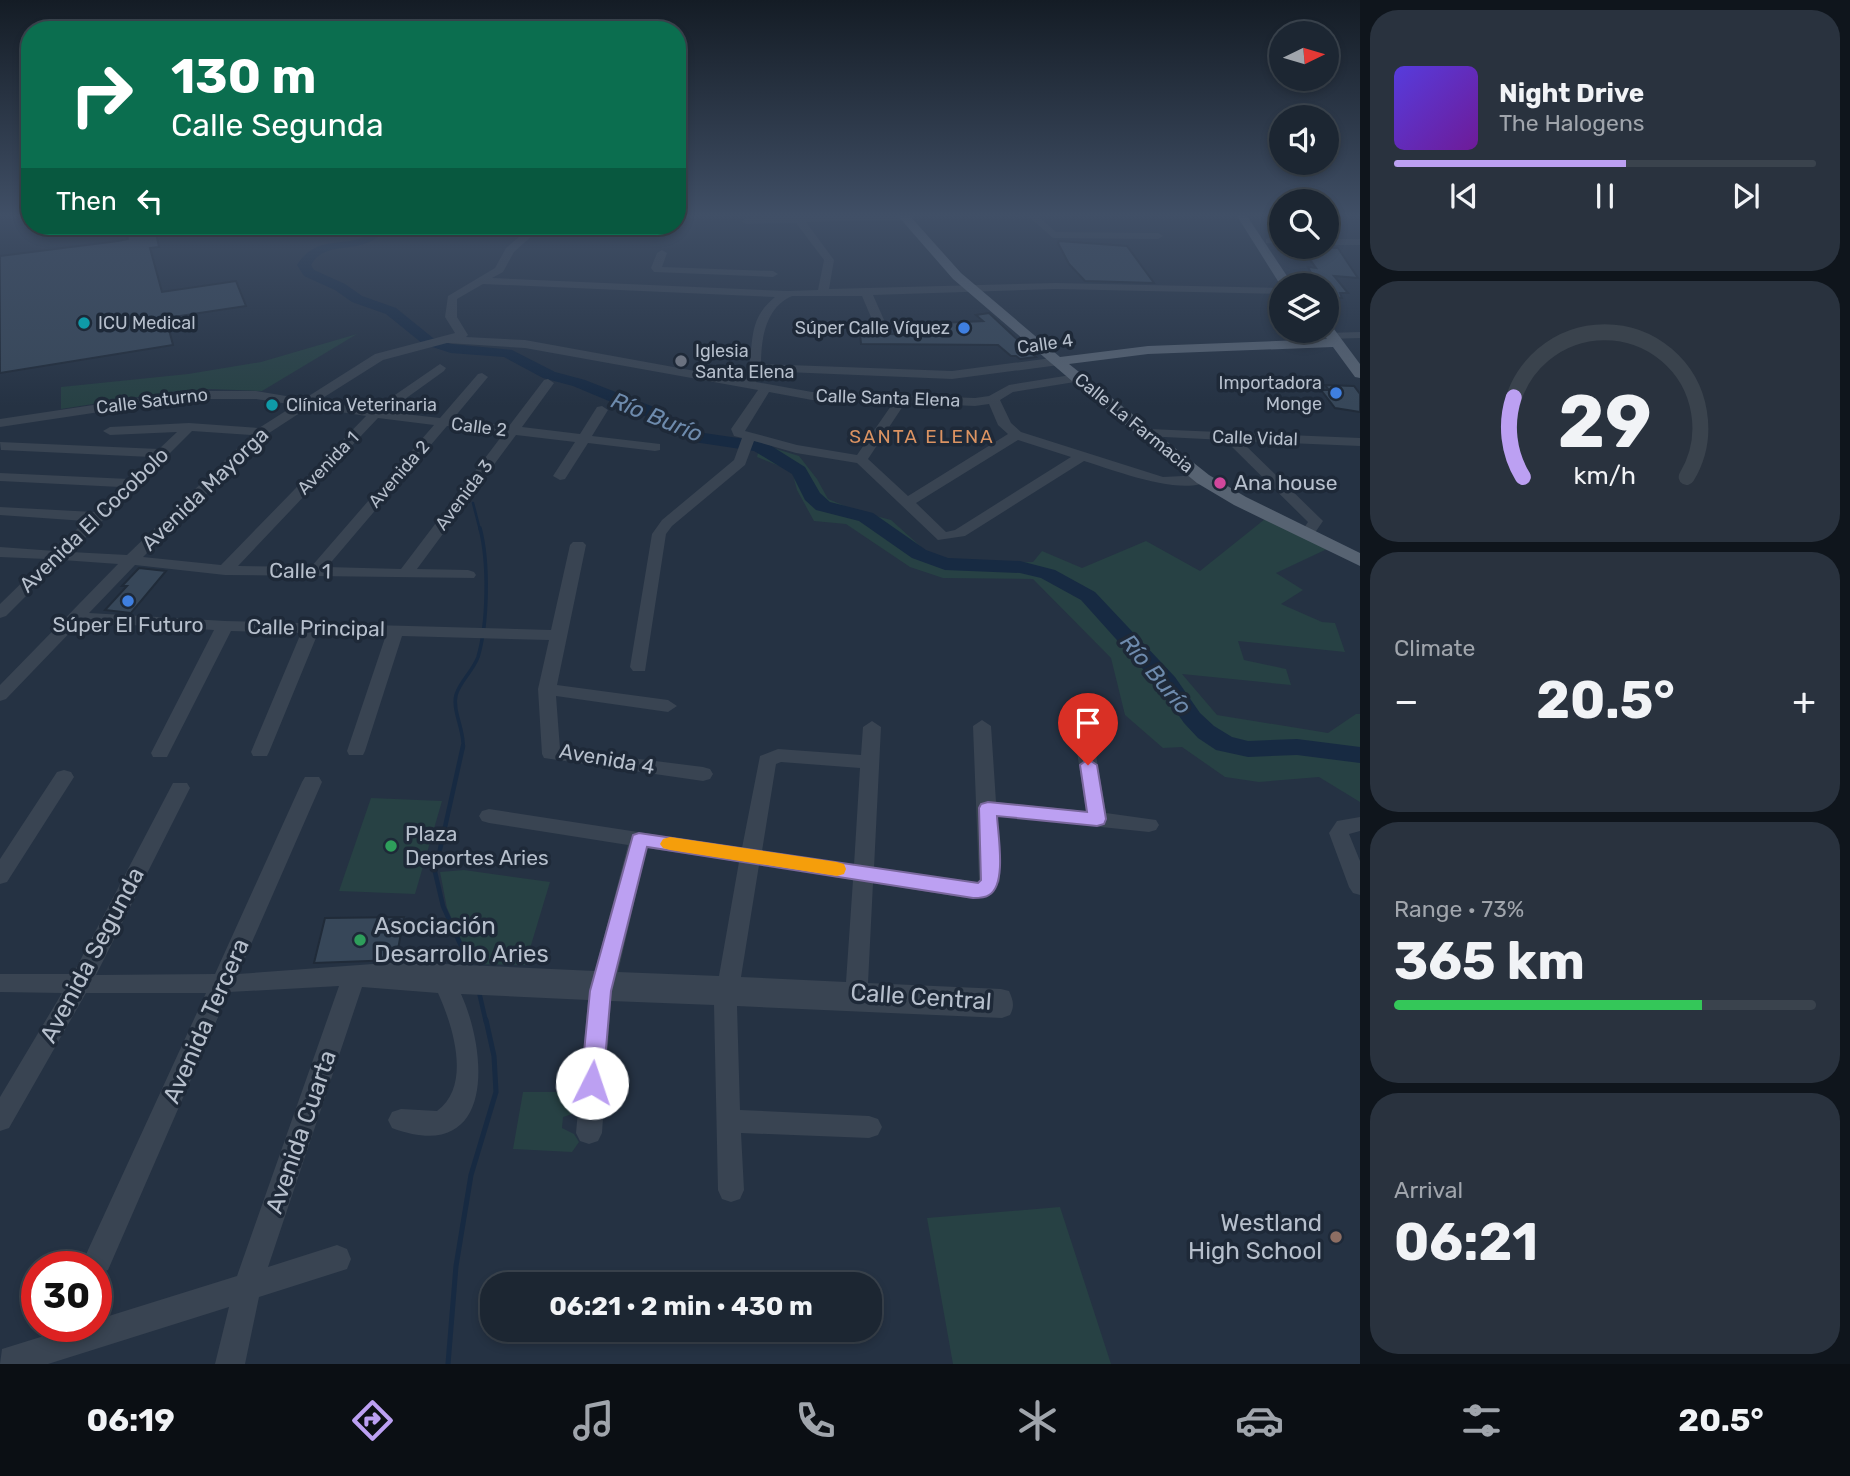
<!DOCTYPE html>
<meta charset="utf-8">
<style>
body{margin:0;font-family:Rubik,sans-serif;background:#29323e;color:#f1f3f6;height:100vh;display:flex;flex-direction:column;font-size:26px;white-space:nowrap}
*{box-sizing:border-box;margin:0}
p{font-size:23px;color:#a0a5ac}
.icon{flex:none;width:38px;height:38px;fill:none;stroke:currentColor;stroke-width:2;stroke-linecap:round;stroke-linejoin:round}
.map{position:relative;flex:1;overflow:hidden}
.panel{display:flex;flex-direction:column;gap:10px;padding:10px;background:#0f151c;width:490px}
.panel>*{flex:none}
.hud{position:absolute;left:21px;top:21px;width:665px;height:214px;border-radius:28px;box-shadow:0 4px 10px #0003,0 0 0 2px #3a434d;background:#0b6e4f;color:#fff;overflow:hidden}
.needle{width:46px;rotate:85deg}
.buttons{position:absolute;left:1269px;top:21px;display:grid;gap:14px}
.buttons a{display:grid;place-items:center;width:70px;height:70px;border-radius:50%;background:#1c2632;box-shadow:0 4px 10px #0003,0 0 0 2px #3a434d;font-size:35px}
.speed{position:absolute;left:21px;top:1251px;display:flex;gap:14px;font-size:35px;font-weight:700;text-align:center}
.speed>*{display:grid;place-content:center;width:91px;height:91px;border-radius:50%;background:#1c2632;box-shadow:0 4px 10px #0003,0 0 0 2px #3a434d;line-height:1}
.speed .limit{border:10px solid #d22;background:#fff;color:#111}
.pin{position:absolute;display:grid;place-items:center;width:60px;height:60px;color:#fff;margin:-72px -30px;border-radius:50% 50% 50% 0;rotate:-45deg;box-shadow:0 0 7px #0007}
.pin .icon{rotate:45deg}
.me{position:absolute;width:77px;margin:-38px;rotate:4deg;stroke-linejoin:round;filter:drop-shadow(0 0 5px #0008)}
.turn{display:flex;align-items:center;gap:24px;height:147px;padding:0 35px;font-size:32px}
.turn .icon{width:91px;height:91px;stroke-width:2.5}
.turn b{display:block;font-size:49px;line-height:60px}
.then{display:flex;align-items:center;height:66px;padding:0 35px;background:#0003;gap:14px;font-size:26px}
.big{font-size:52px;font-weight:700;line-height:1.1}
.panel .tile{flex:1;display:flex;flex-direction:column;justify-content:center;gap:10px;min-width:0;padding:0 24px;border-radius:28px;background:#29323e}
.panel .dial{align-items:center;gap:0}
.dial svg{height:182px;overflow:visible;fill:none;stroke:#3a434d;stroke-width:7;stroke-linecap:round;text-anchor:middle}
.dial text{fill:#f1f3f6;stroke:none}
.song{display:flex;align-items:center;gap:21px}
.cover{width:84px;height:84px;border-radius:10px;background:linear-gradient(135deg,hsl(250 70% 55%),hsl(280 70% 35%))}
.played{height:7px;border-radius:4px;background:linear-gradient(90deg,#bca0f2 55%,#3a434d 55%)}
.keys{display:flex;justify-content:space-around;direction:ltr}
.heat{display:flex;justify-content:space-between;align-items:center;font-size:38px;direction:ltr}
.charge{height:10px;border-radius:5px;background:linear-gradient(90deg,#34c759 73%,#3a434d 0)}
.trip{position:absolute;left:480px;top:1272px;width:402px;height:70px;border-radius:28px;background:#1c2632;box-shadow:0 4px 10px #0003,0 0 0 2px #3a434d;font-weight:700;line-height:70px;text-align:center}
.tabs{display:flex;height:112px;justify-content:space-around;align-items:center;background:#0b0f14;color:#a0a5ac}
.tabs .icon{width:49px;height:49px}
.tabs .current{color:#bca0f2}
.tabs b{font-size:32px;color:#f1f3f6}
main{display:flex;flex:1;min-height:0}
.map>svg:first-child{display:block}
</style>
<main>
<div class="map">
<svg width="1360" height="1364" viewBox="0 0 1360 1364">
<rect width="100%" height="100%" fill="#253243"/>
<path fill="#274144" d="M549 226 669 228 667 236Z
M357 334 262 391 210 389 177 391 61 409V387L188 374 261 362Z
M760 444 799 456 817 479 828 499 857 511 891 520 929 554 951 564 1033 562 1042 551 1082 568 1146 541 1200 571 1265 519 1327 549 1276 573 1303 590 1281 604 1322 622 1335 623 1345 652 1238 641 1244 660 1286 669 1291 685 1182 674 1217 715 1328 733 1356 714H1360V802L1319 777 1259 782 1225 777 1182 747 1163 748 1125 715 1111 658 1033 579 943 578 910 567 846 524 814 521 797 490 792 471 757 457Z
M371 798 442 801 415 894 339 891Z
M464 870 550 882 525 965 472 964 447 908 440 872Z
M523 1092H582L580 1106 575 1113 563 1117 562 1128 574 1134 579 1142 572 1152 513 1149Z
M1060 1207 1111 1364H953L927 1218Z"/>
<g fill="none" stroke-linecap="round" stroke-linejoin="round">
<path stroke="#172a42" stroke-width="2.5" d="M473 503 480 530"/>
<path stroke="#172a42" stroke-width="3.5" d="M463 748C465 731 452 711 456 695 460 681 473 671 478 657 488 623 489 562 480 528"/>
<path stroke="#172a42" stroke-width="4.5" d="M463 746 435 872 443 906 471 968
M479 992 486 1022"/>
<path stroke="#172a42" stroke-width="5" d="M448 1364 456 1266 471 1175 496 1092 494 1056 486 1020"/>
<path fill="#172a42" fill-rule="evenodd" d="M377 226H389C365 260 327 236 311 265L314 270 345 284 362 296 396 308 433 338 452 344 512 350 555 372 585 380 664 411 684 425 704 433 765 442 805 467 820 493 830 502 873 513 926 550 948 558 1020 561 1055 570 1095 592 1175 677 1200 713 1214 726 1232 737 1248 741 1297 739 1360 747V763L1297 755 1248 757 1216 750 1198 738 1184 723 1159 687 1081 600 1041 578 1020 573 945 570 912 558 859 521 816 510 805 500 792 474 754 451 694 442 672 433 652 419 573 386 543 378 504 357 451 353 423 344 386 314 352 302 335 290 304 276 297 265C319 229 356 254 377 226Z"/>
</g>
<path fill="#374759" stroke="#202b39" stroke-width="2" d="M156 232 159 247 150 248 162 292 236 281 246 306 166 318 173 345 0 373V256L118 241 128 239 127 236Z
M1059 241 1127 246 1154 283 1085 281 1069 264 1058 243Z
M1301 247 1338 248 1358 278 1334 276 1348 293H1340L1342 298 1326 297V285H1317L1308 267 1316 268Z
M989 313 1036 357 1020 359 1016 356H1011L998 345 861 344 860 333 947 336 938 323 983 321 976 315Z
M1325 385 1354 386 1360 394V412L1335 408 1321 390H1329Z
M139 568 166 571 131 613 105 610 127 586H122Z
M404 917 396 960 314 963 325 918Z"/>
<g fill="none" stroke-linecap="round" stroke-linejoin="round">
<path fill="#394452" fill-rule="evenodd" d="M792 216 910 217 905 220 806 222 834 260 829 289 1056 283 1281 288V294L1056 289 873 295 888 329 882 332 876 329 862 296H792C766 307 761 338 761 364L952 371 1059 357 1065 361 1059 365 952 379 760 371 756 382 812 392 975 398 989 396 1009 385 1077 374 1083 378 1081 381 1013 392 1000 400 1011 423 1021 432 1163 477 1203 475 1210 479C1187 499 1111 469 1084 461L965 536 938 540 857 463 796 453 754 441 745 465 672 526 666 534 645 671H633L630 667 652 534 662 520 734 460 742 438 734 436 731 429 758 390 525 348 447 343 383 360 318 401 373 410 440 364 446 368 444 371 387 412 440 418 478 374 482 373 488 377 453 419 509 426 544 380 548 379 554 383 522 427 580 434 597 407 602 406 608 410 592 436 660 444V450L655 451 588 443 565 479 560 480 553 476 575 442 516 435 417 569 468 570 474 572 476 575 474 578 225 575 135 565 89 613 225 621 551 630 570 545 573 542H583L586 545 557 685 668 700 677 706 668 712 556 696 560 749 703 767 710 769 713 774 710 779 703 781 544 758 542 754 538 689 549 640 402 636 365 751 363 755H349L347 751 386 635 318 633 269 752 267 756H253L251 752 301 633 231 631 169 753 167 757H153L151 753 214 630 80 622 6 699 0 701V685L118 564 62 560 6 616 0 618V604L46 559 0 557V547L55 551 85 521 0 515V507L94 512 120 487 0 481V473L129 479 151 457 1 450 0 442 159 449 177 432 110 435 103 431 110 427 189 423 259 428 295 405 256 399H186L0 427V419L186 391H256L304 399 375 354 455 333 445 317 448 296 495 268 506 248 532 226H543L514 252 503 272 492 278 787 291 818 290 824 260 796 223 746 224 741 221 746 218ZM483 284 775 297C743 323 757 350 745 380L525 340 466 337 468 335 457 317V299ZM769 392 812 400 893 403 857 455 797 445 745 431ZM905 403 975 406 989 404 998 425 1008 434 908 496 868 459ZM309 407 366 416 221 565 143 557 266 435ZM378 418 434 425 311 567 238 566ZM447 426 504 433 401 569 327 567ZM192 431 251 435 127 555 71 552ZM1018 440 1071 457 955 530 946 532 916 503Z
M1028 216H1038L1056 232 1158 233 1163 236 1158 239 1053 238Z
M1269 238H1281V244L1266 243V239Z
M1326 239H1360V245H1326Z
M662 250 667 253 662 267 773 271 778 274 773 277 654 272 651 268 657 253Z
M1360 332V338L1326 339 1320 336 1326 333Z
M1149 429 1360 438V446L1241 441 1323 521 1312 537 1307 538 1300 534 1308 522 1225 440 1144 436 1142 433Z
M982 720 991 726 996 802 1086 811 1075 738 1077 734H1091L1093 738 1106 813 1156 820 1159 825 1156 830 1149 832 997 816 1000 881 991 895 973 899 873 883 868 983 1001 989 1009 991C1013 1000 1015 1006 1010 1015L1002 1018 737 1006 740 1110 869 1116 878 1119 882 1127 878 1135 869 1138 741 1133 744 1190 740 1199 731 1202 722 1199 718 1190 714 1005 611 1001 602 1133 598 1141 589 1144 580 1141 576 1133 588 1000 461 994C489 1056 494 1166 392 1128L388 1120 392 1112 401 1109 437 1111C472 1086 453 1026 438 993L362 987 268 1267 337 1245 347 1249 351 1259 347 1269 259 1297 245 1364H215L229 1307 48 1364H0L2 1349 76 1326H96V1320L237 1276 339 986 229 992 108 1270 98 1274 96 1267H87L84 1260 88 1250 206 993H86L9 1128 0 1131V1097L62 993 0 992V974H73L173 783H187L190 788 96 975 215 974 302 782 305 777H319L322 782 238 974 400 962 595 971 628 845 489 823 482 821 479 816 482 811 489 809 742 848 760 756 778 749 861 755 863 727 872 721 881 727 874 868 977 882 979 880 973 726ZM781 762 860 768 854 865 762 851 776 764ZM647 848 739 862 719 976 618 972ZM759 865 853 880 846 982 741 977Z
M64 770 71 772 74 777 7 882 0 884V859L57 772Z
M1360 817V831L1349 834 1360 861V895L1353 893 1349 887 1329 833 1337 821Z"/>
<path fill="#576372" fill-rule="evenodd" d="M898 216H910L961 273 1060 357 1148 346 1327 339 1321 331H1326V324L1331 325 1360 364V378L1355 377 1333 347 1148 354 1069 364 1209 475 1246 497 1360 553V566L1234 505 1197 483 1072 381 953 279Z
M1237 216H1247L1293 285 1281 286Z"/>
</g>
<linearGradient id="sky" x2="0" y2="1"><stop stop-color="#141c25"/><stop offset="0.53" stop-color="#404f66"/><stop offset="1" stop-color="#404f66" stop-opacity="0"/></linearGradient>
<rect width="1360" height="406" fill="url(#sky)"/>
<path fill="#bca0f2" stroke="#7a689d" stroke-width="2" d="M1088 759 1097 765 1106 819 1104 824 1097 826 997 816C998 835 1007 885 989 895 985 898 978 898 973 898L647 847 611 991 603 1083 600 1090 592 1093 585 1090 581 1083 590 991 633 835 639 833 978 883 981 880 979 808 981 804 988 802 1087 812 1080 765Z"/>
<path fill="#f59e0b" d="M670 837 837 862 844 864 846 869 844 874 837 876 670 850 663 848 660 844 663 839Z"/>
<g fill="#0f9aa8" stroke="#1e2938" stroke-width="2.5">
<circle cx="84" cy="323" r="7"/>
<circle cx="272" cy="405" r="7"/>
</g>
<g fill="#3f7fe0" stroke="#1e2938" stroke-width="2.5">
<circle cx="964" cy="328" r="7"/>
<circle cx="1336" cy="393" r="7"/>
<circle cx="128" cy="601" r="7"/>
</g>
<circle fill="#6b7280" stroke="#1e2938" stroke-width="2.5" cx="681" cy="361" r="7"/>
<circle fill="#d1479c" stroke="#1e2938" stroke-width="2.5" cx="1220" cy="483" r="7"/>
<g fill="#2e9e5b" stroke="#1e2938" stroke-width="2.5">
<circle cx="391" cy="846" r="7"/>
<circle cx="360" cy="940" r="7"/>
</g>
<circle fill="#8d6e63" stroke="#1e2938" stroke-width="2.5" cx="1336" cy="1237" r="7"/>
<g text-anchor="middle" stroke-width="7" stroke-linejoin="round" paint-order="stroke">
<g font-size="18" fill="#b6bfcc" stroke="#1e2938" text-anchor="start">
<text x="98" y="329">ICU Medical</text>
<text x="950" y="334" text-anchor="end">Súper Calle Víquez</text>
<text x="695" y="357">Iglesia<tspan x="695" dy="21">Santa Elena</tspan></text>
<text x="1322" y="389" text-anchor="end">Importadora<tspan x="1322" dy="21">Monge</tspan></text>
<text x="286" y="411">Clínica Veterinaria</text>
</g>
<g font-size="18" fill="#b6bfcc" stroke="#1e2938">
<text transform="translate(1045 344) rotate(-8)" y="6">Calle 4</text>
<text transform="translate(888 398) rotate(2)" y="6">Calle Santa Elena</text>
<text transform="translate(152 401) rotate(-7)" y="6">Calle Saturno</text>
<text transform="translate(1134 423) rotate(39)" y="6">Calle La Farmacia</text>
<text transform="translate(479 427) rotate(7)" y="6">Calle 2</text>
<text transform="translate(1255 438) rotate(2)" y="6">Calle Vidal</text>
<text transform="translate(328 463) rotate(-46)" y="6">Avenida 1</text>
<text transform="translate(399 474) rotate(-49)" y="6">Avenida 2</text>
<text transform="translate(464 495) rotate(-53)" y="6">Avenida 3</text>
</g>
<g font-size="19" letter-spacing="2" fill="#db9362" stroke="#1e2938">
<text x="922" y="443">SANTA ELENA</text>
</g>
<g font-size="21" fill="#b6bfcc" stroke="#1e2938" text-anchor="start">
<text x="1234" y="490">Ana house</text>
<text x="128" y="632" text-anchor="middle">Súper El Futuro</text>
<text x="405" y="841">Plaza<tspan x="405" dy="24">Deportes Aries</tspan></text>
</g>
<g font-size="21" fill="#b6bfcc" stroke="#1e2938">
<text transform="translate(205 489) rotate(-44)" y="7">Avenida Mayorga</text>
<text transform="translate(94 520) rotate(-44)" y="7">Avenida El Cocobolo</text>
<text transform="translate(300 571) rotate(1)" y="7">Calle 1</text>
<text transform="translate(316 628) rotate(1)" y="7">Calle Principal</text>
<text transform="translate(607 759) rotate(10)" y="7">Avenida 4</text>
</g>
<g font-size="23" font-style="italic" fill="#6e8bad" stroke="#1e2938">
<text transform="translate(657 417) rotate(22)" y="8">Río Burío</text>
<text transform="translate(1156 674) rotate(50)" y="8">Río Burío</text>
</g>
<g font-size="24" fill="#b6bfcc" stroke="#1e2938" text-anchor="start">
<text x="374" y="934">Asociación<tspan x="374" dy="28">Desarrollo Aries</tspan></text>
<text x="1322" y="1231" text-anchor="end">Westland<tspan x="1322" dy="28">High School</tspan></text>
</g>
<g font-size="24" fill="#b6bfcc" stroke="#1e2938">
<text transform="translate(92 955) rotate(-62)" y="8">Avenida Segunda</text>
<text transform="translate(921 997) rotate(4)" y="8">Calle Central</text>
<text transform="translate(206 1021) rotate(-66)" y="8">Avenida Tercera</text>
<text transform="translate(301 1132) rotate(-71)" y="8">Avenida Cuarta</text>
</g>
</g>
</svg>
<div class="buttons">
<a><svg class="needle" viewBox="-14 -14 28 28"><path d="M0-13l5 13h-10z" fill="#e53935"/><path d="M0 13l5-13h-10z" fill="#a0a5ac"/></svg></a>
<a><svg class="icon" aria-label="sound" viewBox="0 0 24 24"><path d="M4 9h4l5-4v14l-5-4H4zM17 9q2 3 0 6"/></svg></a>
<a><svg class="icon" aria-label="search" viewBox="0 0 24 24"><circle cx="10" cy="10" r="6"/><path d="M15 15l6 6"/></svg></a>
<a><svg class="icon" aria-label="layers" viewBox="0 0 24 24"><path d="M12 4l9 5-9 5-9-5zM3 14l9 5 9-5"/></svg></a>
</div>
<div class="speed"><div class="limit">30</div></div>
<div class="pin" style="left:1088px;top:765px;background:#d93025"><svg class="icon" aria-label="arrive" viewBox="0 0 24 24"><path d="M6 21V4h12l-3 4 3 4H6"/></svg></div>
<svg class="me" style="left:592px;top:1083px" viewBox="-20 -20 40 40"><circle r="19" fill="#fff"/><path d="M0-13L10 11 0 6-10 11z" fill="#bca0f2"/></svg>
<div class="trip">06:21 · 2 min · 430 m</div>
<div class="hud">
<div class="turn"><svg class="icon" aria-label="right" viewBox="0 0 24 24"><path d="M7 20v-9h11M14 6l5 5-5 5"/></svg><div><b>130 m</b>Calle Segunda</div></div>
<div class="then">Then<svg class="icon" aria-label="left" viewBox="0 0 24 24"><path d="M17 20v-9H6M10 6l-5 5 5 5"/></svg></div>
</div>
</div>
<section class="panel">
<div class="tile">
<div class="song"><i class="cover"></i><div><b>Night Drive</b><p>The Halogens</p></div></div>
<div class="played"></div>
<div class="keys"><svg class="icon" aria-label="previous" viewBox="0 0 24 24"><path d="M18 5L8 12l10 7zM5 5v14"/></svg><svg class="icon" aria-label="pause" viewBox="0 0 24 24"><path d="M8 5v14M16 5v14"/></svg><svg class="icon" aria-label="next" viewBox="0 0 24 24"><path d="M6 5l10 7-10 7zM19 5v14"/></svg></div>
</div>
<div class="tile dial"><svg viewBox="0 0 100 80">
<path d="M14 69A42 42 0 1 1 86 69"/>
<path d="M14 69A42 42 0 0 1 10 34" stroke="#bca0f2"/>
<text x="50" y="56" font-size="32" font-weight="700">29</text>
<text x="50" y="72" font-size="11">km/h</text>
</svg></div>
<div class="tile"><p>Climate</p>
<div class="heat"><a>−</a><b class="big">20.5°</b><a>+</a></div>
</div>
<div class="tile"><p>Range · 73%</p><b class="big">365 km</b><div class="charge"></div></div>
<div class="tile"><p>Arrival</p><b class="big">06:21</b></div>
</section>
</main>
<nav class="tabs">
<b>06:19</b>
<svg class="icon current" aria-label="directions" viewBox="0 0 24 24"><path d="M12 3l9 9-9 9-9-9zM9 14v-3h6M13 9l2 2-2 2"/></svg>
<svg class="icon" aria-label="music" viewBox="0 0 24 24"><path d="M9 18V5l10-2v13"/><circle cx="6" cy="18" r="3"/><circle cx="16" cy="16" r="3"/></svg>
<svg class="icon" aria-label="phone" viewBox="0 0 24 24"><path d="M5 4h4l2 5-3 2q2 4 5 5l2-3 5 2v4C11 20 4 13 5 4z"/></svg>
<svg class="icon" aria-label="climate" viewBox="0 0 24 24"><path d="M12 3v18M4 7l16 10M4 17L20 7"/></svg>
<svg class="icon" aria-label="car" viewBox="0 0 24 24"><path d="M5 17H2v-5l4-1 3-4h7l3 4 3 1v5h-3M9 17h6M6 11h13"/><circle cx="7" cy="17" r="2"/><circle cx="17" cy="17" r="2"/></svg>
<svg class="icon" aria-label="filters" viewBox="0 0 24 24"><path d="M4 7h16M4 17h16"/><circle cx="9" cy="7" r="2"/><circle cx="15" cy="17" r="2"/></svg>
<b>20.5°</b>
</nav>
